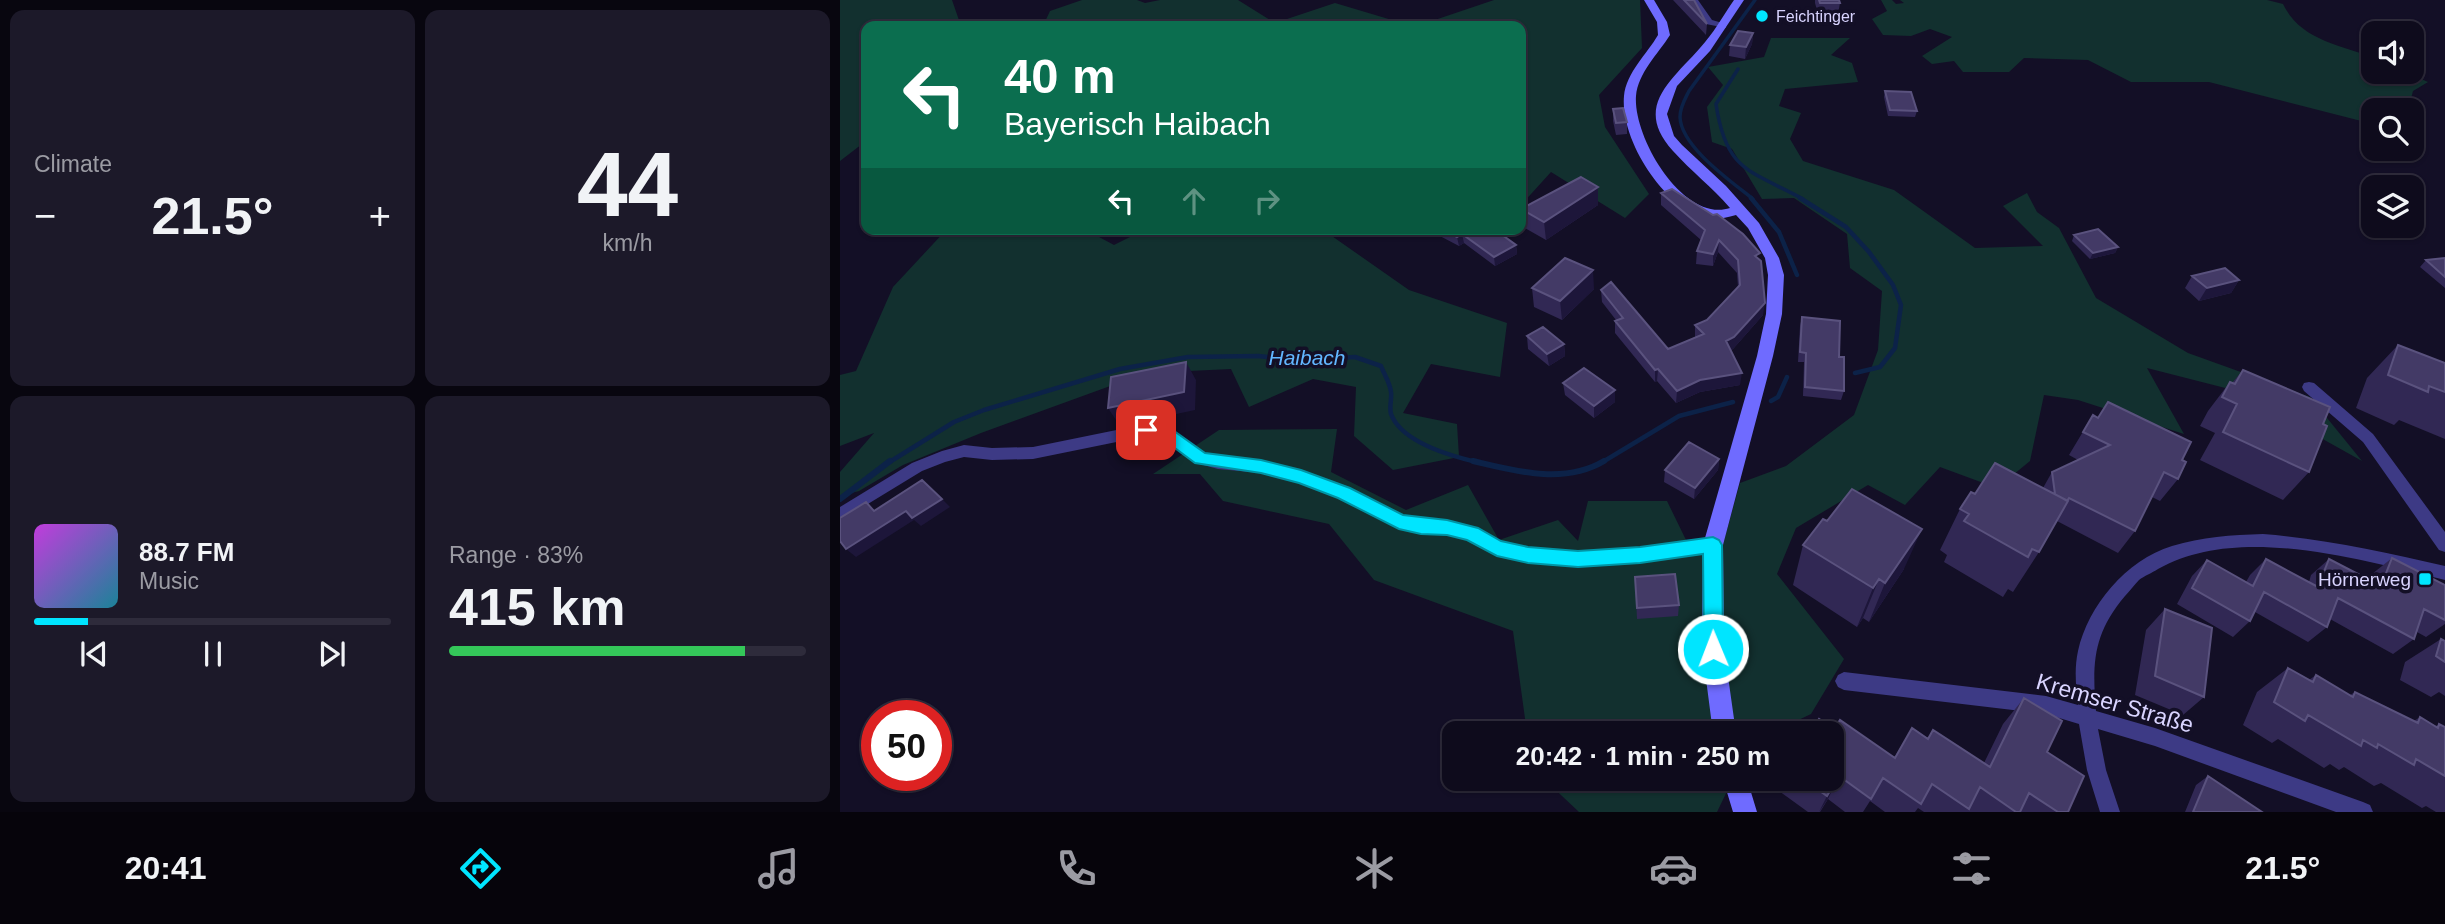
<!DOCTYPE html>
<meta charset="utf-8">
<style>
body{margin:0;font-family:Arial,sans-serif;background:#1c1929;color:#f1f3f6;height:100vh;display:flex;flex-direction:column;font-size:26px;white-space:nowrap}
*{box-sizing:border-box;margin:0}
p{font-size:23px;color:#9b9ba3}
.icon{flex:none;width:38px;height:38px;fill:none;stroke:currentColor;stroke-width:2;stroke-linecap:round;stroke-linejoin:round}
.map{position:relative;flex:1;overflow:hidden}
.panel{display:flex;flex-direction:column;gap:10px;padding:10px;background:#08060f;width:840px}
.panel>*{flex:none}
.top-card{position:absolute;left:21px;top:21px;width:665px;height:214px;border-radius:14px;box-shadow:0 2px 5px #0004,0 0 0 2px #2e2b3b;background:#0b6e4f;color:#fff;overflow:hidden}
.fabs{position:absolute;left:1521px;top:21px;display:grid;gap:14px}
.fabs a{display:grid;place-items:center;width:63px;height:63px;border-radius:14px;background:#0e0b1c;box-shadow:0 2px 5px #0004,0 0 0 2px #2e2b3b;font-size:35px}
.speed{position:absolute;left:21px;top:700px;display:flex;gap:14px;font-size:35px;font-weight:700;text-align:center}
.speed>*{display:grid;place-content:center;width:91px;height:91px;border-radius:50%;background:#0e0b1c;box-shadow:0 2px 5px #0004,0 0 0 2px #2e2b3b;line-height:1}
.speed .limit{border:10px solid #d22;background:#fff;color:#111}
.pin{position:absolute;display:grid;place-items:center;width:60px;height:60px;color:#fff;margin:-30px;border-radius:14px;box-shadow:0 4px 10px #0006}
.me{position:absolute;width:77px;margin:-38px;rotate:359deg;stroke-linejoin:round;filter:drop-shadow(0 0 5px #0008)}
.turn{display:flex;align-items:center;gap:24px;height:147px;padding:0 28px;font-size:32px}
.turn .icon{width:91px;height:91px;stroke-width:2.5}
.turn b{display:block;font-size:49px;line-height:60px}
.lanes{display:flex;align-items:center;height:66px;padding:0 28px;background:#0003;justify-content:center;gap:35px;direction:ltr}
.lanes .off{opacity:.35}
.big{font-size:52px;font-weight:700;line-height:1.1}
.panel .tile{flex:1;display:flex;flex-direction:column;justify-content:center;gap:10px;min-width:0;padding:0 24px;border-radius:14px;background:#1c1929}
.panel .dial{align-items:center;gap:0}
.dial b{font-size:91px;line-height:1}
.song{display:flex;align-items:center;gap:21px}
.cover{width:84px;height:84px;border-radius:10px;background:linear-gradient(135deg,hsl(290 70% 55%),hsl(190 70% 35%))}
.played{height:7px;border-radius:4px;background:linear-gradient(90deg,#00e5ff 15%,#2e2b3b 15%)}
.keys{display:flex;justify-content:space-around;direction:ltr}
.heat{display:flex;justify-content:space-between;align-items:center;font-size:38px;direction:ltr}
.charge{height:10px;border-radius:5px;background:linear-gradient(90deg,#34c759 83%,#2e2b3b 0)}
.panel .tiles{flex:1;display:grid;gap:10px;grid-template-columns:repeat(2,1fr)}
.trip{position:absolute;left:602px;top:721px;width:402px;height:70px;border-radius:14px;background:#0e0b1c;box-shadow:0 2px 5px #0004,0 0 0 2px #2e2b3b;font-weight:700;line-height:70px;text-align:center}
.menu{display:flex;height:112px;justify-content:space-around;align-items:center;background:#06040b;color:#9b9ba3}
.menu .icon{width:49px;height:49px}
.menu .on{color:#00e5ff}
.menu b{font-size:32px;color:#f1f3f6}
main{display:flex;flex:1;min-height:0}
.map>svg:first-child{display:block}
</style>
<main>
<section class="panel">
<div class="tiles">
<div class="tile"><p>Climate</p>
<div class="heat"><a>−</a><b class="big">21.5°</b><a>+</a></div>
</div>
<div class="tile dial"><b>44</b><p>km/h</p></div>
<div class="tile">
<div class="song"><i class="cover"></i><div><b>88.7 FM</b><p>Music</p></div></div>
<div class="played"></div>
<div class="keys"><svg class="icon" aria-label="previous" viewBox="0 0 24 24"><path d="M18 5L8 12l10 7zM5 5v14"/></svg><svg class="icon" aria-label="pause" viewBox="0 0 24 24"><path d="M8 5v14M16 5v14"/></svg><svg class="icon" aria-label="next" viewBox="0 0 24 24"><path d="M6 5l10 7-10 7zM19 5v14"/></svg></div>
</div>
<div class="tile"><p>Range · 83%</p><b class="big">415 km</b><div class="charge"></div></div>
</div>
</section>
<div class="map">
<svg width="1605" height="812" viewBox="0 0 1605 812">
<rect width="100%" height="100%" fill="#130f26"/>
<path fill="#12302f" d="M0 0H112L121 26H26V141L0 161Z
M242 0H297L305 3 320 0H398L435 23 495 3 572 26H203L210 11Z
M654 0H800L802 48 759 95 765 127 809 194 785 218 711 172 681 205V26H577Z
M1041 0H1052L1056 4 1064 3 1060 0H1427L1443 4C1461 41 1499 44 1533 58V72H1565L1588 82 1573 91 1568 110H1533V124L1369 82H1291L1248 60 1184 58 1169 72H1123L1114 61 1092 64 1082 56 1112 37 1090 29 1071 36 1043 35 1032 19 1047 11Z
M931 38H1010L991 55 1012 63 1018 82 945 89 939 106 961 113 950 139 963 161 1054 190 1135 248 1203 246 1163 206 1187 193 1197 212 1219 228 1256 298 1348 353 1470 397 1522 461 1397 391 1307 368 1344 434 1238 400 1204 395 1190 461 1157 488 1100 467 1065 505 1028 485 956 528 937 574 1004 659 971 714 931 733H687L673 631 534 580 489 524 383 501 360 474H313L379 430 497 429 491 472 566 510 628 485 659 540 718 520 738 541 748 501H827L846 540 880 555 900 483 946 466 1014 415 1038 350 1042 291 1010 268 1007 234 954 198 922 199 892 149 872 142 867 107 883 85 868 67 924 57Z
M107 229H244L274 245 306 229H499L489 234 569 290 667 323 660 377 591 364 563 413 617 424 619 457 553 470 514 436 516 387 473 379 409 407 391 369 306 373 141 433 63 465 19 491 0 496V472L34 433 0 446V375L16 371 53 287Z
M704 779H893L877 812H739Z"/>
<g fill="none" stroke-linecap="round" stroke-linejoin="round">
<path stroke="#0c2248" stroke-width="3.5" d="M898 69 876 104C886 172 910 170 963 199
M913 199C892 182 841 147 840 117 840 107 845 99 849 91L915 0"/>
<path stroke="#0c2248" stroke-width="4.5" d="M911 198 939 232 957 275
M960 198 1006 227 1029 252 1053 285 1061 305 1055 348 1040 367 1015 373
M931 401 938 397 947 377
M48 463 114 422 144 410 280 369 348 357 418 356 454 360 515 357 541 366C544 374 550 383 551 392 552 398 549 407 551 414 562 443 614 457 641 463
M761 463 839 416 893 402"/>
<path stroke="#0c2248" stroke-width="6" d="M633 461C675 471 724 485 764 461
M0 499 50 461"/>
<path fill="#3d3a85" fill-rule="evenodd" d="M850 0H858L872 20 886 24V28L866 24Z
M1469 382 1474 383 1533 434 1605 532V552L1599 550 1523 442 1464 391 1462 387 1464 383Z
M306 424 334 431 365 454 421 461 461 471 509 489 562 516 581 520H607L632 526 661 542 689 548 738 552 800 548 873 538 879 540 881 545 879 550 873 552 800 562 738 566 689 562 651 553 628 539 607 534H581L559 529 499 497 459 483 421 473 378 469 356 463 325 440 306 436 193 459 152 460 124 457 105 462 82 471 0 521V507L72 463 102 451 124 445 152 448 193 447Z
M1423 534C1485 539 1544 552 1605 566V580C1520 560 1399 523 1318 569 1312 573 1304 576 1299 580 1294 585 1290 591 1285 596 1253 634 1252 663 1256 711L1315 728 1523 802 1530 805 1533 812H1496L1315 746 1258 729 1266 770 1280 812H1260L1247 770 1239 724 1206 714 1004 690 998 687 995 681 998 675 1004 672 1206 696 1238 705C1236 687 1234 669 1238 651 1248 606 1286 560 1332 546 1362 537 1391 535 1423 534Z"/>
<path fill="#6f6bff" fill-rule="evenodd" d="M804 0H814L827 22 830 35C818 54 798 73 796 96 793 137 843 223 890 208 872 187 851 171 833 151 793 107 831 81 860 48 873 34 883 16 894 0H904L870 51 837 86 827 114 834 136 842 145 886 186 919 223 939 258 944 275 942 314 933 356 883 545 884 648 896 733H873L862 648 863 545 917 356 926 314 928 275 925 258 908 228 896 215C887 217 879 220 870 219 825 211 780 140 784 96 786 73 807 54 818 35L817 22Z
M883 779H907L917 812H893Z"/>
</g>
<path fill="#312854" d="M833 0H854L867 24 866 35Z
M975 0H999L1000 3 998 14H978L975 3Z
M913 33 912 44 905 59 889 56 890 45Z
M1045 91 1077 111 1075 117 1048 116 1044 97Z
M773 109 787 122V134L776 135 773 121Z
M821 193 919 260 923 315 893 349 891 350 900 385 860 392 836 403 817 381 815 382 775 333V321L776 320 762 302 761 290 828 349 855 337V325L867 320 898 287 897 273 878 252 873 266 856 264 857 251 861 240 821 205Z
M758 205 706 240 683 227 681 209Z
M597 229H641L651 235 676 245 677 254 655 266 624 243 619 246 598 235Z
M1234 235 1278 247 1275 253 1250 259 1232 241Z
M1605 258V288L1580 267 1586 260Z
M1352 276 1399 280 1391 293 1359 301 1345 288Z
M692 288 754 289 722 320 694 307Z
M962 317 999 357 1004 391 1001 400 963 396 964 362H958L960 326Z
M687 336 724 344 725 356 709 366 688 349Z
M1558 345 1605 363V439L1559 420 1554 425 1516 408 1527 378Z
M1403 370 1483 424 1469 472 1443 500 1360 460 1375 433 1360 426 1368 411 1390 382 1392 383Z
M723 383 775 402 754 418 725 395Z
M1253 415 1342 460 1338 479 1320 501 1312 497 1295 531 1278 553 1217 521 1199 552 1173 592 1168 589 1163 597 1104 562 1107 555 1100 550 1120 509 1135 494 1203 488 1212 472 1238 460 1229 455Z
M879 459 878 470 854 499 824 482 825 470Z
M963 545 1064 569 1029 622 1023 618 1017 627 953 585Z
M1552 558 1605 585V624L1586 637 1577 632 1574 639 1553 654 1490 619 1487 627 1468 642 1415 612 1410 621 1393 637 1337 604 1352 576 1367 560 1406 582 1410 575 1426 559 1469 582 1471 575 1489 559 1530 580 1532 574Z
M795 577 839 605 838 616 797 619Z
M1325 609 1364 697 1343 715 1295 695 1306 630Z
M1601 639 1605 641V696L1599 692 1591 697 1560 680 1565 662Z
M1448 668 1469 680 1476 675 1510 695 1515 692 1574 721 1580 717 1596 726 1599 724 1605 727V812H1596L1586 806 1582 808 1541 783 1534 786 1504 767 1499 770 1490 764 1484 768 1438 739 1432 743 1403 725 1417 692Z
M1184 698 1207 752 1228 812H1084L1078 808 1075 812H1045L1030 801 1023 812H1005L988 799 980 812H968L939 791 943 779H992L994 729 1054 758 1072 728 1088 738 1093 730 1144 763 1163 724Z
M1368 776 1422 812H1345L1356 785Z"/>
<path fill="#1d163a" d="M913 33 912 44 905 59 906 47Z
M758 187V205L706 240 704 222Z
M622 234 624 243 619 246 617 237Z
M879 240 878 252 873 266V254Z
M676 245 677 254 655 266 654 257Z
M1278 247 1275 253 1250 259 1253 253Z
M753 270 754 289 722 320 720 301Z
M1399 280 1391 293 1359 301 1367 288Z
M925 303 923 315 893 349 885 353 886 341Z
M724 344 725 356 709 366 707 354Z
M346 362 356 380 355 410 280 426 268 408Z
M818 369 817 381 815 382V370Z
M902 373 900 385 860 392 836 403 837 391 860 380Z
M775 390V402L754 418V406Z
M879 459 878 470 854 499 855 488Z
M102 499 110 507 81 526 74 520 16 557 6 549 66 511Z
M1082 529 1064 569 1029 622 1045 583Z
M1039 579 1023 618 1017 627 1033 588Z
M999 776 988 799 979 812 987 796Z"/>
<path fill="#433a66" stroke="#5a527e" stroke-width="2" d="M844 0H854L867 24Z
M979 0H999L1000 3H980Z
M898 31 913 33 906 47 890 45Z
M1045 91 1071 92 1077 111 1050 110Z
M783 108 787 122 776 123 773 109Z
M741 177 758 187 704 222 681 209Z
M832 189 873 215 877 214 903 234 920 253 915 256 921 261 925 303 894 337 886 341 902 373 860 380 837 391 818 369 815 370 775 321 783 318 761 290 771 282 828 349 864 334 855 325 867 320 900 285 898 260 879 240 873 254 857 251 865 230 821 193Z
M603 229H641L651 235 658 232 676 245 654 257 622 234 617 237Z
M1258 229 1278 247 1253 253 1234 235Z
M725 258 753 270 720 301 692 288Z
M1605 258V277L1586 260Z
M1385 268 1399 280 1367 288 1352 276Z
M962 317 1000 321 999 357H1004V391L965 387 966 353 960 352Z
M703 327 724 344 707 354 687 336Z
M1558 345 1605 363V392L1589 386 1588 392 1548 375Z
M346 362 344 392 268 408 271 377Z
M744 368 775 390 754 406 723 383Z
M1403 370 1490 407 1483 424 1487 426 1469 472 1383 432 1397 404 1382 397 1390 382 1395 384Z
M1268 402 1351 442 1342 460 1346 462 1338 479 1324 472 1295 531 1229 498 1227 501 1215 494 1212 472 1270 445 1243 432 1253 415 1258 418Z
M849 442 879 459 855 488 825 470Z
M1155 463 1228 501 1199 552 1192 549 1188 557 1124 521 1129 514 1120 509 1131 492 1135 494Z
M82 480 102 499 72 518 66 511 6 549 0 541V518L26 502 34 511Z
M1012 489 1082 529 1045 583 1039 579 1033 588 963 545 983 519 987 521Z
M1552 558 1605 585V620L1584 609 1574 639 1498 598 1487 627 1424 592 1410 621 1352 588 1367 560 1413 586 1426 559 1478 587 1489 559 1541 586Z
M835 574 839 605 797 608 795 577Z
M1325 609 1372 628 1364 697 1315 676Z
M1601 639 1605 641V662L1596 656Z
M1448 668 1473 682 1476 675 1513 697 1515 692 1578 723 1580 717 1598 728 1599 724 1605 727V776L1576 759 1574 765 1538 744 1537 748 1523 740 1521 746 1468 715 1465 721 1434 702Z
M1184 698 1222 721 1207 752 1244 776 1228 812H1218L1189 793 1180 812H1176L1140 787 1129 809 1092 784 1081 804 1043 778 1031 799 999 776 987 796 963 779H992V733H970L979 719 994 729 1000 720 1055 758 1072 728 1088 739 1093 730 1150 767Z
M1368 776 1422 812H1353Z"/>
<path fill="#00e5ff" stroke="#0095a6" stroke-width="2" d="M306 424 334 431 365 453 421 460 461 470 510 488 563 515 607 520 638 528 661 541 688 547 738 551 800 547 873 537 879 540 882 545 883 649 880 655 873 658 866 655 864 649 863 554 800 563 738 567 688 563 657 556 627 540 607 535 581 534 559 529 498 498 459 483 421 473 355 463 324 440 300 435 298 430 300 426Z"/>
<g fill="#00e5ff" stroke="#130f26" stroke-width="2.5">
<circle cx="922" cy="16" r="7"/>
<rect x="1578" y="572" width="14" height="14" rx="3.5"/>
</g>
<g text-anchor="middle" stroke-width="7" stroke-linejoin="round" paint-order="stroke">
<g font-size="16" fill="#d9d4ff" stroke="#130f26" text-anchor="start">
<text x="936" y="22">Feichtinger</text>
</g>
<g font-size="19" fill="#d9d4ff" stroke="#130f26" text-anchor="end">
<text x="1571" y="586">Hörnerweg</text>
</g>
<g font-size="21" font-style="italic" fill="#62b6ff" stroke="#130f26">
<text x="467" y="365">Haibach</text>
</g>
<g font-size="23" fill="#d9d4ff" stroke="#130f26">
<text transform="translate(1275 703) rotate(16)" y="8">Kremser Straße</text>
</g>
</g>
</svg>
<div class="fabs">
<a><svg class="icon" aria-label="sound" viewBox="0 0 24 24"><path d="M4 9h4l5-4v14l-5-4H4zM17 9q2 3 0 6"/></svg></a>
<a><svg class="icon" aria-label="search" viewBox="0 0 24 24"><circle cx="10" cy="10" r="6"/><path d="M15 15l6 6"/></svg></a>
<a><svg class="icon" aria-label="layers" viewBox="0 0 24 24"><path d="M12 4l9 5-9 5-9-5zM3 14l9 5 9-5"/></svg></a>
</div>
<div class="speed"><div class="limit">50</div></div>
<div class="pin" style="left:306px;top:430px;background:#d93025"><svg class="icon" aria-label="arrive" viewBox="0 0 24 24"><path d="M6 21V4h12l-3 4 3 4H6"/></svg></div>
<svg class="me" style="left:873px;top:649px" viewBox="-20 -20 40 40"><circle r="17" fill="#00e5ff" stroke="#fff" stroke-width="3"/><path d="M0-11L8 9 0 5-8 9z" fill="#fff"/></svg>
<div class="trip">20:42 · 1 min · 250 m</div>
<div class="top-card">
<div class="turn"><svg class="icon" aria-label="left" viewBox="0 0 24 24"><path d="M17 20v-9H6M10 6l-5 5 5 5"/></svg><div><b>40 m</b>Bayerisch Haibach</div></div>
<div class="lanes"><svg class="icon" aria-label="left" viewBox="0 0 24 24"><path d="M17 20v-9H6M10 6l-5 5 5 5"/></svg><svg class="icon off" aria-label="ahead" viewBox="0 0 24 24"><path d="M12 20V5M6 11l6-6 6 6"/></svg><svg class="icon off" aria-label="right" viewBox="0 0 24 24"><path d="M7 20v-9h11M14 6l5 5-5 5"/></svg></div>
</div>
</div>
</main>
<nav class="menu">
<b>20:41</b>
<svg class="icon on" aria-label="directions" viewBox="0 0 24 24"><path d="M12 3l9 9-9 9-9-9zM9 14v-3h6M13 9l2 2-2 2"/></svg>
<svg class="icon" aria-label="music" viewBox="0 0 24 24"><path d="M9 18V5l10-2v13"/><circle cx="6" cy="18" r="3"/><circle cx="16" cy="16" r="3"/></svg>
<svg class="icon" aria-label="phone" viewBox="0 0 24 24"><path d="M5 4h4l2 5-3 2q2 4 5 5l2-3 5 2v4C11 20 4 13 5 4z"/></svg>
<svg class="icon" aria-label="climate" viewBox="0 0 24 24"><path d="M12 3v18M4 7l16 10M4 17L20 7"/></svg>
<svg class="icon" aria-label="car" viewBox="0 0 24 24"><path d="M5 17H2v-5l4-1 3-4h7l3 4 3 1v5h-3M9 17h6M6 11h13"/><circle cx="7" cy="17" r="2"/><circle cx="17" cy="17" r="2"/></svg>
<svg class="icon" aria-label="filters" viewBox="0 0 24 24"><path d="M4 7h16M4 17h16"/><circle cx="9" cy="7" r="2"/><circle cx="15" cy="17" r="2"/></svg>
<b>21.5°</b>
</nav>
